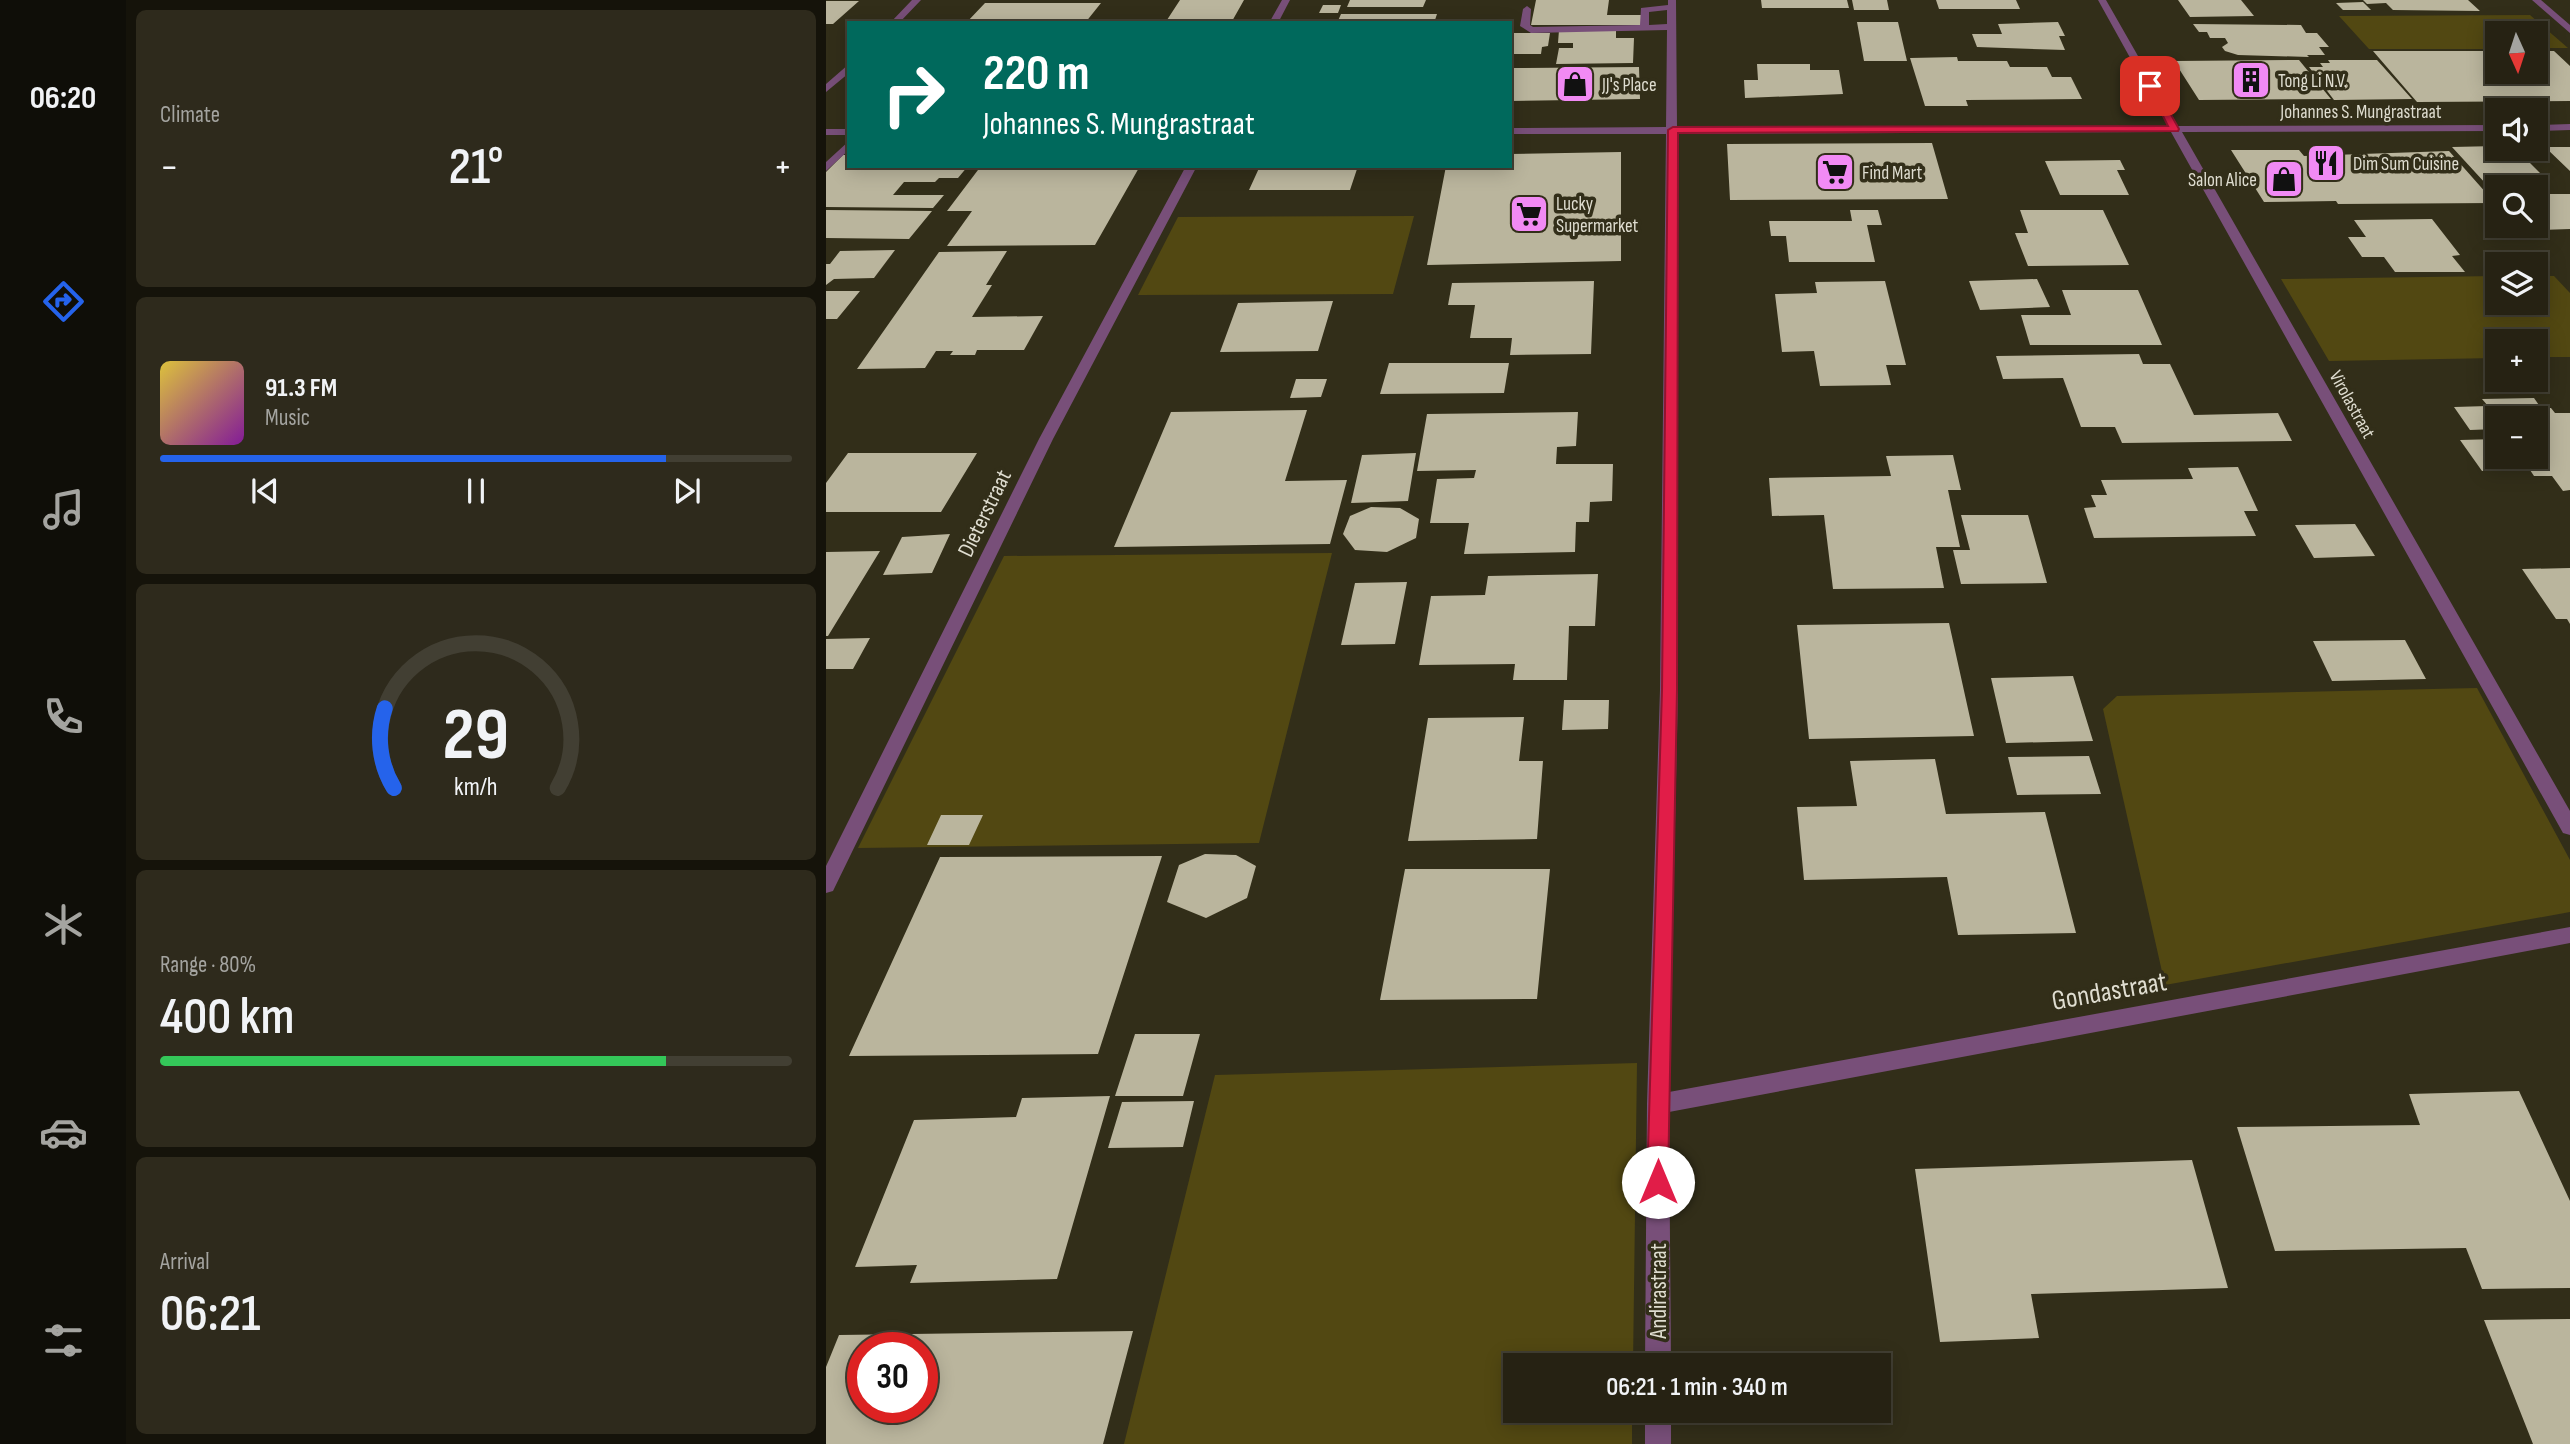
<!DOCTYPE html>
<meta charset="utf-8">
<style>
body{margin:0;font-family:"Sofia Sans Condensed",sans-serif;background:#2e2a1c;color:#f1f3f6;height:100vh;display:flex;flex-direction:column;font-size:26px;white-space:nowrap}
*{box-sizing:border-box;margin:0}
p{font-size:23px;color:#a4a4a0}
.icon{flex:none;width:38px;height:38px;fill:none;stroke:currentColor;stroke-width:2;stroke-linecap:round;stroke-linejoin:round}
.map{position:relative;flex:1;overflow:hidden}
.side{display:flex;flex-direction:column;gap:10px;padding:10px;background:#15130a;width:700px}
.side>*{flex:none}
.guide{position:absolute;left:21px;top:21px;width:665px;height:147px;border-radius:0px;box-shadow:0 4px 18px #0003,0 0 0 2px #423f33;background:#00695c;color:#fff;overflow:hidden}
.needle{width:46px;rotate:177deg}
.fabs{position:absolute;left:1659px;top:21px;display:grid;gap:14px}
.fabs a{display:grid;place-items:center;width:63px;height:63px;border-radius:0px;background:#262213;box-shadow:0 4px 18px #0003,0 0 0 2px #423f33;font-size:35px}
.speed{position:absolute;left:21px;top:1332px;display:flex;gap:14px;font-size:35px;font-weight:700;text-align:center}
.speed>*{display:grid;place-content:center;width:91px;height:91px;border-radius:50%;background:#262213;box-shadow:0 4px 18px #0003,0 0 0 2px #423f33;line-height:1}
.speed .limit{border:10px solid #d22;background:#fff;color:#111}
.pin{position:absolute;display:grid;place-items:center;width:60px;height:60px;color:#fff;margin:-30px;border-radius:14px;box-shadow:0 4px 10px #0006}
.me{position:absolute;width:77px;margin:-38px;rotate:0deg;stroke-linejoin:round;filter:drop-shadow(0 0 5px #0008)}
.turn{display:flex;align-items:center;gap:24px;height:147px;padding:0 21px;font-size:32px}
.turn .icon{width:91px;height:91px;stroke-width:2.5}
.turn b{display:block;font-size:49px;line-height:60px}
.big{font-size:52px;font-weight:600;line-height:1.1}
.side .card{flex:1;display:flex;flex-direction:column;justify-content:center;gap:10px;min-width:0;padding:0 24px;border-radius:10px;background:#2e2a1c}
.side .dial{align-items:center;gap:0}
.dial svg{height:182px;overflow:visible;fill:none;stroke:#423f33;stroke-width:7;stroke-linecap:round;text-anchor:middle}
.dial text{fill:#f1f3f6;stroke:none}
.song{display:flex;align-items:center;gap:21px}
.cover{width:84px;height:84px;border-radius:10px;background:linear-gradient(135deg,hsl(50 70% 55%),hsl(290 70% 35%))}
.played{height:7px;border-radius:4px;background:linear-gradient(90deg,#2563eb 80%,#423f33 80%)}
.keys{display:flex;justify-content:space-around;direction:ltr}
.heat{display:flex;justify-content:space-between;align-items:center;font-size:38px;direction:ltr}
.charge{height:10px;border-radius:5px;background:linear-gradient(90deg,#34c759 80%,#423f33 0)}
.trip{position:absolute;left:677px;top:1353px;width:388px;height:70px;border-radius:0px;background:#262213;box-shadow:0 4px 18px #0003,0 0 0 2px #423f33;font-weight:600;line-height:70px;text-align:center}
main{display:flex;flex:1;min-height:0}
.dock{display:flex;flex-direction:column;width:126px;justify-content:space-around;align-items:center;background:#0f0e08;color:#a4a4a0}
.dock .icon{width:49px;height:49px}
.dock .active{color:#2563eb}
.dock b{font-size:32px;color:#f1f3f6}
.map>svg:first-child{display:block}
</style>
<main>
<nav class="dock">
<b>06:20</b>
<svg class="icon active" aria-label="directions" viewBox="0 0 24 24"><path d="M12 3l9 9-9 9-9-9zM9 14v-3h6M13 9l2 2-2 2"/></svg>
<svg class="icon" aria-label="music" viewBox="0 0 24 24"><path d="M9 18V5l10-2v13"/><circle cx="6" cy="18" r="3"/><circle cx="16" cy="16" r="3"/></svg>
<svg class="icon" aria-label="phone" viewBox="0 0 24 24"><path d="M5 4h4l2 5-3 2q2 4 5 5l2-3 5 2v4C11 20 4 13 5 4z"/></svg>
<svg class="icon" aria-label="climate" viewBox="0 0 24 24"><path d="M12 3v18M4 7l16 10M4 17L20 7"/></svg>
<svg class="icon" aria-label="car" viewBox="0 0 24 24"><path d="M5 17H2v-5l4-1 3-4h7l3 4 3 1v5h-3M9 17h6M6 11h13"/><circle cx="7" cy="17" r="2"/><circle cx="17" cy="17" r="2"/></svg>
<svg class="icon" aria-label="filters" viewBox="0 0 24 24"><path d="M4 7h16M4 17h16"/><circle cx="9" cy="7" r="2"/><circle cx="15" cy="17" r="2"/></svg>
</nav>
<section class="side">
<div class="card"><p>Climate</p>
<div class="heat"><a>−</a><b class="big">21°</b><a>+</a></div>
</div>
<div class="card">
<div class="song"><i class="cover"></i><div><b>91.3 FM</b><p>Music</p></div></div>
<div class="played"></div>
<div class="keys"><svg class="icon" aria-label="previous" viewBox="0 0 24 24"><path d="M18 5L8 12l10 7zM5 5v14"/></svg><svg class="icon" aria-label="pause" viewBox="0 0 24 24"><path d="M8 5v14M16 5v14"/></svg><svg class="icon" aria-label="next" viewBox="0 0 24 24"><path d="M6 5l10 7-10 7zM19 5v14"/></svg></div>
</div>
<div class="card dial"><svg viewBox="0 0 100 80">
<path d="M14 69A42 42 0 1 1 86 69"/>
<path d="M14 69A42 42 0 0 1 10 34" stroke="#2563eb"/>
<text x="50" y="56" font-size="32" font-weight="700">29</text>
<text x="50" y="72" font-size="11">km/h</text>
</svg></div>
<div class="card"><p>Range · 80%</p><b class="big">400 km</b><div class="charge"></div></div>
<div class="card"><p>Arrival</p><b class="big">06:21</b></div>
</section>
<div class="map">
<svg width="1744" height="1444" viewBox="0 0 1744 1444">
<rect width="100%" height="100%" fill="#322e19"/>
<path fill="#524812" d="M1704 15 1742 48H1710V33H1671V49H1543L1513 16Z
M588 216 567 294 312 295 352 217Z
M1671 276V303H1710V276H1728L1744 293V357H1710V341H1671V358L1503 361 1455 279Z
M506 553 433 843 32 848 178 556Z
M1651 688 1744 860V912L1339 985 1277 709 1291 696Z
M811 1063 807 1365H690V1410L806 1411V1444H298L389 1075Z"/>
<path fill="#bab59d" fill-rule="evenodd" d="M354 0H418L405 23H339Z
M524 0H600L597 7H521Z
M710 0H783L781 15H817L816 25H705Z
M935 0H1021L1023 8H936Z
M1026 0H1061L1063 10H1028Z
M1110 0H1190L1194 9H1113Z
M1352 0H1415L1428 16 1364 17Z
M1537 0H1642L1654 11 1567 10 1560 3 1541 4Z
M0 1H33L7 24H0Z
M1537 2 1545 10H1517L1510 3Z
M159 3H275L259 23H140Z
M497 5H515L512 13H493Z
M515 14H611L608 23H511Z
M1031 22H1072L1081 61H1038Z
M1232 22 1239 36H1233L1239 50 1151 47 1146 34H1176L1172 24Z
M1367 24 1475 25 1480 33H1491L1503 47H1493L1499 55H1481L1483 57 1412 55 1399 51 1396 47 1402 43 1399 38H1384L1381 32H1373Z
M790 29V38H808L807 63 730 64 733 48H747V43H732L733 30Z
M684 33H724L722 46 716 47 715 54H684Z
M1547 51H1671V72H1710V51H1728L1744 66V101L1591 102Z
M1131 57 1132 61H1181L1184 67H1221L1226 77H1245L1256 99 1140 100 1142 106H1099L1084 58Z
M1473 60 1505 99 1373 100 1348 61Z
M1502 60H1551L1586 99 1508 100 1483 67H1497L1494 63H1504Z
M931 64H984V70H1013L1017 94 919 98 918 80H932Z
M813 67 814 99 684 101V68Z
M1106 143 1122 199 904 200 901 144Z
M1671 146V149H1690L1715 174H1709L1718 183 1660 184 1626 147Z
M1719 147H1744V171Z
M1405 150H1473L1478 156 1623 151 1669 203 1512 204 1510 201 1438 202Z
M795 152V261L601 265 620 166H684V154Z
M17 155H23V166H142L132 178H113L109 182H78L67 195H118L107 208 0 207V172Z
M1294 160 1299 170H1291L1303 195H1234L1219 161Z
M155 166H314L269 245 121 246 146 211H121Z
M434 166H532L524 190H423Z
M1710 194H1744V229L1715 230 1710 223Z
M0 210 106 211 83 239 0 238Z
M1024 210H1052L1056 225H1041L1049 262H963L960 236H945L943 221H1026Z
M1194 210H1277L1303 265 1202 266 1189 233H1202Z
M1606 219 1634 255 1626 256 1639 272H1569L1558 257H1536L1522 237H1540L1528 220Z
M69 250 48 278 8 279 0 285V264H4L14 251Z
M181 251 160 285H166L146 317 217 316 198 350H151L149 355H124L127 351H110L99 368 31 369 113 252Z
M1211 279 1224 307 1154 310 1143 281Z
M768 281 765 354 684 355 686 338H644L649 305H622L626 283Z
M1059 281 1080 365H1060L1065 385 994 386 988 351 956 352 949 294 991 293 989 282Z
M1236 290H1312L1336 345H1204L1195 315H1245Z
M0 291H34L11 319H0Z
M507 301 492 351 394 352 412 303Z
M1313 354 1317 364H1344L1368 415 1452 413 1466 441 1296 443 1289 427H1255L1237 378 1177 379 1170 356Z
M563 363H683L678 393 554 394Z
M470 379H501L495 397 464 398Z
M1708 398 1715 408H1725L1729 413H1744V490L1737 491 1726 476H1708L1704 470 1656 471 1634 440 1671 439V457H1710V418H1671V429L1644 430 1628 407 1662 406 1656 399Z
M481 410 459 481 521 480 504 544 288 547 345 412Z
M752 412 750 446 731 447 730 464H787L786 501 764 502 763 522H750L749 552 638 554 643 523H604L611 479 648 478 650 470 591 471 601 414Z
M22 453H151L115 512H0V483Z
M590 453 582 501 525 503 536 455Z
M1127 455 1135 490H1122L1134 547H1110L1118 588 1007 589 998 515 946 516 943 478 1065 476 1060 456Z
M1412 467 1432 511H1418L1430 536 1268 538 1258 508 1270 507 1265 495H1281L1275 480 1367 479 1362 468Z
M545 507 574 508 593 519 590 538 561 552 529 550 517 534 524 516Z
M1135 515H1202L1221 583 1135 584 1127 550H1144Z
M1529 524 1549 556 1488 558 1469 525Z
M124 534 106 573 57 575 76 537Z
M54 551 2 636H0V552Z
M1744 568V624L1741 619H1730L1696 569Z
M772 574 769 626H743L741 680H687L689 664 593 665 605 596 659 595 662 576Z
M581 582 569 644 515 645 529 583Z
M1123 623 1148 736 983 739 971 625Z
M44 638 27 669H0V639Z
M1579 640 1600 679 1506 681 1487 641Z
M1247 676 1267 741 1180 743 1165 678Z
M738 700H783L782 729 736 730Z
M698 717 693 761H717L711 839 582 841 602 718Z
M1263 756 1275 794 1191 795 1182 757Z
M1109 759 1120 814 1219 812 1250 933 1132 935 1121 877 978 880 971 807 1031 806 1024 761Z
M115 815H157L143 845H101Z
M379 854 410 855 430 866 421 898 380 918 341 902 353 865Z
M336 856 272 1054 23 1056 114 857Z
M579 869H724L711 999 554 1000Z
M309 1034H374L357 1096H289Z
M1693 1091 1744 1201V1288L1656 1289 1640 1248 1449 1251 1411 1127 1594 1125 1583 1094Z
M284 1096 231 1279 84 1283 91 1265 29 1267 88 1120 190 1117 196 1098Z
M368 1101 357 1147 282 1148 296 1102Z
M1366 1160 1402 1288 1205 1294 1213 1338 1114 1342 1089 1169Z
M1744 1319V1444H1707L1658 1320Z
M307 1331 277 1444H0V1367L13 1335ZM37 1348H96V1407H37Z"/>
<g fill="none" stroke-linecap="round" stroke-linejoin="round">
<path fill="#784f79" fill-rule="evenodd" d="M86 0H95L73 23H64Z
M456 0H464L452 23H443Z
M842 0H850L851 127 1342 126 1272 0H1280L1352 126 1671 125V131L1356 132 1744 811V835L1737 833 1345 132 851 134 852 690 843 1092 1744 927V943L843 1112 845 1365H819L821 1104 834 690 840 134H684V128L840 127 841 30 705 33 694 26 697 9 701 6 705 9 704 25 707 27 814 25 815 8 842 5ZM841 10V24L823 25V12Z
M1706 0H1715L1744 25V33Z
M23 64V73L0 92V84Z
M1744 124V130L1710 131V125Z
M0 129H23V135H0Z
M23 141V150L0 171V162Z
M360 166H371L227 439 7 891 0 893V866L213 439Z
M819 1410H845V1444H819Z"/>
</g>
<path fill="#e11d48" stroke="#92132f" stroke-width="2" d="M1321 84 1329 86 1353 129 1352 131 852 133 851 690 842 1182 839 1189 832 1192 825 1189 821 1182 836 690 842 130 847 127 1342 126Z"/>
<defs>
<g id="building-square" transform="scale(2.0125)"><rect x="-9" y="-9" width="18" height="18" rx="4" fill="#f18af4" stroke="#322e19"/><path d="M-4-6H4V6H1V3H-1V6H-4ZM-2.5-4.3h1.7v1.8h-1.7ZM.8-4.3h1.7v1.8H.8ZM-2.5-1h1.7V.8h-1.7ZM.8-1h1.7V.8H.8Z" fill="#111"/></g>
<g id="shop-square" transform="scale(2.0125)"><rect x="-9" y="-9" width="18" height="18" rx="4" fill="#f18af4" stroke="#322e19"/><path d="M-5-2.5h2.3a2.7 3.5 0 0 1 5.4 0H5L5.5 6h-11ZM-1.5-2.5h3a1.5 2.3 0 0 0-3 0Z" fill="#111"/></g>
<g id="restaurant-square" transform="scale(2.0125)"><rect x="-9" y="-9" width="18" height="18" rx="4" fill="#f18af4" stroke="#322e19"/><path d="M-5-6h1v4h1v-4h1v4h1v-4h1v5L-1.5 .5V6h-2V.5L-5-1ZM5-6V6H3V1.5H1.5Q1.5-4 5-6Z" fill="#111"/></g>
<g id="supermarket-square" transform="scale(2.0125)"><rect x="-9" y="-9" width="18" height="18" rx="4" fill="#f18af4" stroke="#322e19"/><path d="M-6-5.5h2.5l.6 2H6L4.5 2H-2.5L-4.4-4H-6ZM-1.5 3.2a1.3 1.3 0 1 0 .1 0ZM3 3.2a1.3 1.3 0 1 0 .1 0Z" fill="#111"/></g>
</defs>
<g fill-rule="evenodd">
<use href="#building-square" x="1425" y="80"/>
<use href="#shop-square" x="749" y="84"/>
<use href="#restaurant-square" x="1500" y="163"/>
<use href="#supermarket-square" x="1009" y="172"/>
<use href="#shop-square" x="1458" y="179"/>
<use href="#supermarket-square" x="703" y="214"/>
</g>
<g text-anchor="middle" stroke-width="7" stroke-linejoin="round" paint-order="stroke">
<g font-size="19" fill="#dfddd0" stroke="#322e19" text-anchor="start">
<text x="1452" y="87">Tong Li N.V.</text>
<text x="776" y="91">JJ's Place</text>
<text x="1527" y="170">Dim Sum Cuisine</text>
<text x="1036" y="179">Find Mart</text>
<text x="1431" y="186" text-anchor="end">Salon Alice</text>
<text x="730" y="210">Lucky<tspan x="730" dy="22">Supermarket</tspan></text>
</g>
<g font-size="19" fill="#dfddd0" stroke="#322e19">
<text x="1535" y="118">Johannes S. Mungrastraat</text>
<text transform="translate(1527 404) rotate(61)" y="7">Virolastraat</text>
</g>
<g font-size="23" fill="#dfddd0" stroke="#322e19">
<text transform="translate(158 513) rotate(-64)" y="8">Dieterstraat</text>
<text transform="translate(832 1291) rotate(-90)" y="8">Andirastraat</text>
</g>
<g font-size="28" fill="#dfddd0" stroke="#322e19">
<text transform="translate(1283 990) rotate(-10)" y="10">Gondastraat</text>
</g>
</g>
</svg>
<div class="fabs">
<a><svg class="needle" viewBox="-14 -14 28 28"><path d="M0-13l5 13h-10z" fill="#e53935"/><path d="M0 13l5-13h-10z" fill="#a4a4a0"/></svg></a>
<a><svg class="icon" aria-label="sound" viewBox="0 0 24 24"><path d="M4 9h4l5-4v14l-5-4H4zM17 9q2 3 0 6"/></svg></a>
<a><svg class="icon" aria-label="search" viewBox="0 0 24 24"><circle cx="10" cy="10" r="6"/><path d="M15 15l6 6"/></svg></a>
<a><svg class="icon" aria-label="layers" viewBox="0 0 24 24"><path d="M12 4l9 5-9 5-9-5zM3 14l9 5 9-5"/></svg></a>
<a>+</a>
<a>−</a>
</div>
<div class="speed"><div class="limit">30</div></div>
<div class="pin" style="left:1324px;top:86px;background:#d93025"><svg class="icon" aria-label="arrive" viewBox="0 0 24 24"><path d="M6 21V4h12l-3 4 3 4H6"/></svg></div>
<svg class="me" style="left:832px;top:1182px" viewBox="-20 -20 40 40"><circle r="19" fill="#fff"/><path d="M0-13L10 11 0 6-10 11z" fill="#e11d48"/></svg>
<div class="trip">06:21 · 1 min · 340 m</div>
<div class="guide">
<div class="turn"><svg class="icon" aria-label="right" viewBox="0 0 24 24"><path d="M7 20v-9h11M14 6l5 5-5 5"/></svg><div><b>220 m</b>Johannes S. Mungrastraat</div></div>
</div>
</div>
</main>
